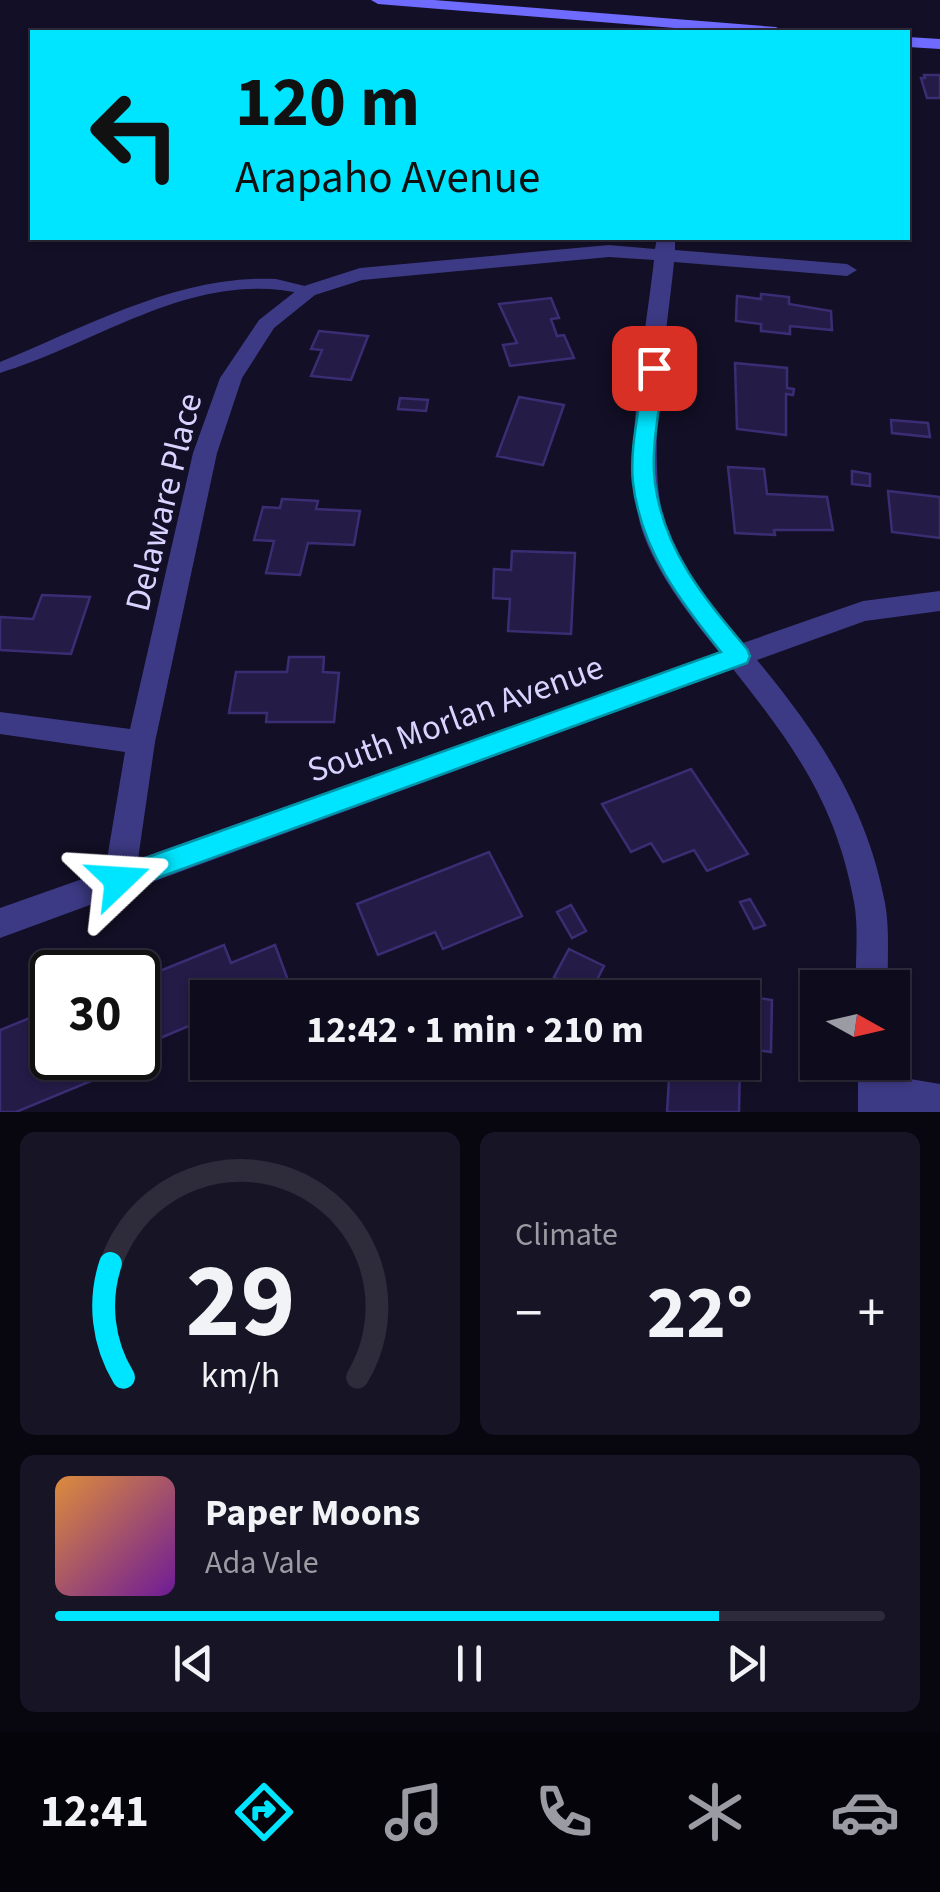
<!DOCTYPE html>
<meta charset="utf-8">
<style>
body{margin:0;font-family:"Source Sans 3",sans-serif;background:#171425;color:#f1f3f6;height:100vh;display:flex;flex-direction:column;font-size:38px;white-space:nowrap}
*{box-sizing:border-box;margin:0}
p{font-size:32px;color:#9b9ba3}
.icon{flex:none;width:55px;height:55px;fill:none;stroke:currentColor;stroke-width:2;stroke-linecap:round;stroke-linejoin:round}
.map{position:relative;height:1112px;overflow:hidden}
.side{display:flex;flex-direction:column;gap:20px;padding:20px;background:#08060f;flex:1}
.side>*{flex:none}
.banner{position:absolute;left:30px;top:30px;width:880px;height:210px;border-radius:0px;box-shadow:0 2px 8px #0004,0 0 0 2px #2e2b3b;background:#00e5ff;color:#111;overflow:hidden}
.needle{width:65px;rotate:98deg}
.buttons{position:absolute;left:800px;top:970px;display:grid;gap:20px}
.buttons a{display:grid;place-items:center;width:110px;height:110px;border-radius:0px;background:#0e0b1c;box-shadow:0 2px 8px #0004,0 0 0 2px #2e2b3b;font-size:50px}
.speed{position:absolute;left:30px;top:950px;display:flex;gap:20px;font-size:50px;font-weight:700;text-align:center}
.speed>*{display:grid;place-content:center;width:130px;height:130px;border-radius:50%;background:#0e0b1c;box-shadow:0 2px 8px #0004,0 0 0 2px #2e2b3b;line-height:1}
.speed .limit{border:5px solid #111;border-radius:15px;background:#fff;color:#111}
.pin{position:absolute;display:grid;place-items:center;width:85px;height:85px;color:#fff;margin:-42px;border-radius:20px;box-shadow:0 5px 15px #0006}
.me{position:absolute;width:110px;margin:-55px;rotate:70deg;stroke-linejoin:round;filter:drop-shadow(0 0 8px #0008)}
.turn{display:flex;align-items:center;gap:35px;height:210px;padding:0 40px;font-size:45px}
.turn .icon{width:130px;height:130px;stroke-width:2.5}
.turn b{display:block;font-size:70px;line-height:85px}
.big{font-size:75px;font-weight:700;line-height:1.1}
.side .tile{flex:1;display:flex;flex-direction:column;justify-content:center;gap:15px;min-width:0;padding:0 35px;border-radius:15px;background:#171425}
.side .dial{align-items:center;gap:0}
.dial svg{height:260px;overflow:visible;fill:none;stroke:#2e2b3b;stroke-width:7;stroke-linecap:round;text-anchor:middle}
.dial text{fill:#f1f3f6;stroke:none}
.song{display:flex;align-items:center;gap:30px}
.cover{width:120px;height:120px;border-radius:15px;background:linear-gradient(135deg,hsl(30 70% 55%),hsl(280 70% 35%))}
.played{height:10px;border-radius:5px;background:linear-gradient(90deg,#00e5ff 80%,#2e2b3b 80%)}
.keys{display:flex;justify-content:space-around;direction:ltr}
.heat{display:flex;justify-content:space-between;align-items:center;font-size:55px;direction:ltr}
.side .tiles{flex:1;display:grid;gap:20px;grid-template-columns:1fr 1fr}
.tile:last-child{grid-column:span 2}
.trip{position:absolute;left:190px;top:980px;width:570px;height:100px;border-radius:0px;background:#0e0b1c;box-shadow:0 2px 8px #0004,0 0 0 2px #2e2b3b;font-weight:700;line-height:100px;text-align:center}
.menu{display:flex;height:160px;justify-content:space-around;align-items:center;background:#06040b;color:#9b9ba3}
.menu .icon{width:70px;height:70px}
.menu .current{color:#00e5ff}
.menu b{font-size:45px;color:#f1f3f6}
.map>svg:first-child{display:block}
</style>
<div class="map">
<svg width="940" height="1112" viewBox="0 0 940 1112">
<rect width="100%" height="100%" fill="#130f26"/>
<path fill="#241b47" stroke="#3b2d73" stroke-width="2.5" d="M924 75H940V98H927L921 78H925Z
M761 294 789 297V304L831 311 832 330 790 326V334L761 331V324L736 321 737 296 761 299Z
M551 298 559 318 551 319 557 336 564 335 574 358 510 366 503 345 517 343 499 304Z
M319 331 368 336 351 380 311 376 322 350 311 349Z
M735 363 787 368V388L794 389 793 395 786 394V435L737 429Z
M519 397 564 405 543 465 497 456Z
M400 398 428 400 426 411 398 409Z
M891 420 928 423 930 437 892 433Z
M728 467 764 469 767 494 827 497 833 530H774L775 535 735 533Z
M852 471 870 474V486L852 484Z
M888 491 940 497V538L892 532Z
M282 499 318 501 316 509 360 511 354 545 308 543 300 575 266 573 274 541 254 540 263 507 280 508Z
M512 551 575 553 571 634 508 631 510 599 493 598 494 569 511 570Z
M42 595 90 597 71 654 0 650V617L33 619Z
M289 657H324L323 672 339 673 334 722H266L267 713H229L236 672H287Z
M691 769 748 854 707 871 694 850 663 862 651 843 631 852 602 804Z
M489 852 522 916 443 949 435 932 378 955 357 904Z
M750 899 765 925 754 929 740 902Z
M571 905 586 931 572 938 557 912Z
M224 945 231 963 275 945 292 991 277 998H208V1018L158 1039 140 979Z
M569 949 604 966 589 995 554 977Z
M315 983 320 998H298L296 990Z
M704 990 772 1000 771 1052 742 1048V998H704Z
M52 1009V1058H104L108 1074 16 1112H0V1030Z
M670 1062H740L739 1112H667Z"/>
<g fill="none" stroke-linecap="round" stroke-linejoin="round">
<path fill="#3d3a85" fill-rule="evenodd" d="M276 279 313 288 315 291 308 295C196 267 102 342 0 373V362C86 327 180 274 276 279Z"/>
<path fill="#3d3a85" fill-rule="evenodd" d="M657 238H675V250L847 264 857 270 847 276 674 262C667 336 642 470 669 536 686 578 715 610 743 643L863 601 940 591V611L865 621 757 660C818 734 867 806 885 903 890 930 887 960 888 988H856C855 960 859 929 854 902 836 803 793 745 733 669L0 938V908L105 871 125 752 0 734V712L130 729 193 453 220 378 259 320 301 287 360 268 609 245 655 249ZM609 257 654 260C646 335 619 469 644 536 661 580 690 616 719 652L138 859 155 742 217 453 242 378 274 328 315 295 362 280Z
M858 1062H892V1076L940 1084V1112H858Z"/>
<path fill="#6f6bff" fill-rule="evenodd" d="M371 0H434L776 27 784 32H724L378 4Z
M908 37 940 39V49L908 47Z"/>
</g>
<path fill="#00e5ff" stroke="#0095a6" stroke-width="2.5" d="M654 361 664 368C661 404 650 447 655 483 664 551 705 599 747 649L750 656 747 663 119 892 109 888 105 880 109 871 721 652C680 601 641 550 633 483 629 447 641 404 644 368Z"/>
<g text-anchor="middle" stroke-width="10" stroke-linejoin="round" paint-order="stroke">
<g font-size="35" fill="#d9d4ff" stroke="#130f26">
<text transform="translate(163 502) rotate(-76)" y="12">Delaware Place</text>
<text transform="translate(455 718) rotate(-20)" y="12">South Morlan Avenue</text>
</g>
</g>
</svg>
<div class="buttons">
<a><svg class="needle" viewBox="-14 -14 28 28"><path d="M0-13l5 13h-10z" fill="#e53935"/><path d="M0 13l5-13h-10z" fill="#9b9ba3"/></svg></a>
</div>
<div class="speed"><div class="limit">30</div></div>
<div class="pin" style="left:654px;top:368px;background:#d93025"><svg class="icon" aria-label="arrive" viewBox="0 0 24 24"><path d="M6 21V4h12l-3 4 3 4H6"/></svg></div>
<svg class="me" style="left:119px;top:880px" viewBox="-20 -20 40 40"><path d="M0-17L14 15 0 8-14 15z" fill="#00e5ff" stroke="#fff" stroke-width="4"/></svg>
<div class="trip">12:42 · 1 min · 210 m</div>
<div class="banner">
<div class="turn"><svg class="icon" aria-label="left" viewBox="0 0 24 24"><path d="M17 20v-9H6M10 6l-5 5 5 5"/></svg><div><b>120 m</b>Arapaho Avenue</div></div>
</div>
</div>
<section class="side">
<div class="tiles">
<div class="tile dial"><svg viewBox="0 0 100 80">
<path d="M14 69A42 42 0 1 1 86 69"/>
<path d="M14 69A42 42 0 0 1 10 34" stroke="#00e5ff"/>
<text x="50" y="56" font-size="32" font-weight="700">29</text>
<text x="50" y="72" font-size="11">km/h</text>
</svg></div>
<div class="tile"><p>Climate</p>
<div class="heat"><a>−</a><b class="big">22°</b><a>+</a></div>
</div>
<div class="tile">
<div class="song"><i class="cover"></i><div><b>Paper Moons</b><p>Ada Vale</p></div></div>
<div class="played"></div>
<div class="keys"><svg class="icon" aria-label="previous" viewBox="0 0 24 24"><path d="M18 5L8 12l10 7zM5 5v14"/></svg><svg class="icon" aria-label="pause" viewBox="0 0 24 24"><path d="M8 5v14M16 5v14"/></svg><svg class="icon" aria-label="next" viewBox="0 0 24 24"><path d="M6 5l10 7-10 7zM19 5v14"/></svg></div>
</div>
</div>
</section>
<nav class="menu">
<b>12:41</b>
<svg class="icon current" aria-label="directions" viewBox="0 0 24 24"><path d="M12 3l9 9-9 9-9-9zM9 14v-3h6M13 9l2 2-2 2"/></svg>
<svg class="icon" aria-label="music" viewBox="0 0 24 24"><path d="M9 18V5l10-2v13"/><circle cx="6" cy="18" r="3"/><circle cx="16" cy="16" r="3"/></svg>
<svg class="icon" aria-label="phone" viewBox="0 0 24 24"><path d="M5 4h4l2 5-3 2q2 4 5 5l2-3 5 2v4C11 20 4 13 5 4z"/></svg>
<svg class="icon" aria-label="climate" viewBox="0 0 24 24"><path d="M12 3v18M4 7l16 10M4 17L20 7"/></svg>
<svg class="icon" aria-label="car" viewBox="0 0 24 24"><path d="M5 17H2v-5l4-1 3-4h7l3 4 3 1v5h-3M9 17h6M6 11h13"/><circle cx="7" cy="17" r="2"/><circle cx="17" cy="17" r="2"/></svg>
</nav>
